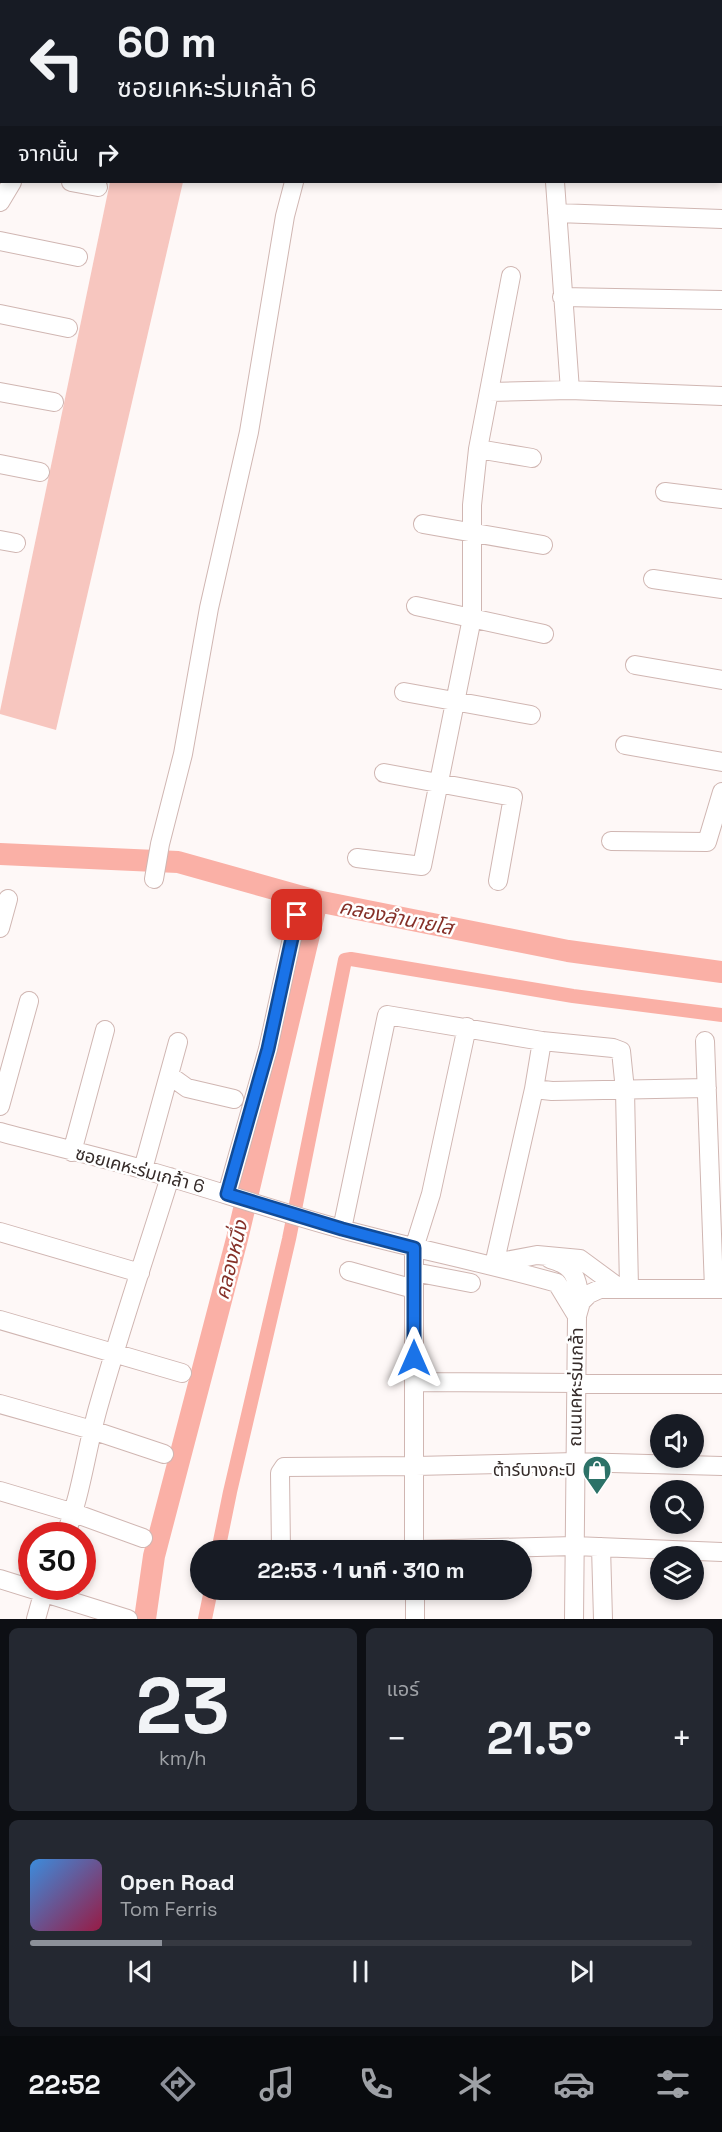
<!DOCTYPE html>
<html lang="th">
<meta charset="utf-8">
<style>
body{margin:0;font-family:"Space Grotesk","Noto Sans Thai",sans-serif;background:#242831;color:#f1f3f6;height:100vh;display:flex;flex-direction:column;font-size:22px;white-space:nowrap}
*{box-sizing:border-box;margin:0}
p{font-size:20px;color:#9ea1a6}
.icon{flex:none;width:33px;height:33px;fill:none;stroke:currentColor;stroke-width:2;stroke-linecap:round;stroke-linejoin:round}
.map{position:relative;height:1619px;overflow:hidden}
.sheet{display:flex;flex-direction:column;gap:9px;padding:9px;background:#0d0f14;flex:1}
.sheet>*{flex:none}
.banner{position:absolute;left:0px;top:0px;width:723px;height:183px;box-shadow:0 3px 9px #0003;background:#171b24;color:#f1f3f6;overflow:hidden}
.buttons{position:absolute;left:650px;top:1414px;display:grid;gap:12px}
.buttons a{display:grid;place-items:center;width:54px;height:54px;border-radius:50%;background:#171b24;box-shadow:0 3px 9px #0003;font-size:30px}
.speed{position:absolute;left:18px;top:1522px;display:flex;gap:12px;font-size:30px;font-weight:700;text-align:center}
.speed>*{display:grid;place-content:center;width:78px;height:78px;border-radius:50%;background:#171b24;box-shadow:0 3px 9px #0003;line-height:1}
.speed .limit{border:9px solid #d22;background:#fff;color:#111}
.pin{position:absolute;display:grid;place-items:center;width:51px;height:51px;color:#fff;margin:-26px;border-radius:12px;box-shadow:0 3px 9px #0006}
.me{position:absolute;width:66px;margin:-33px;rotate:0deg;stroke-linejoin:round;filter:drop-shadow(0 0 4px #0008)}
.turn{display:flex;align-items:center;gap:21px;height:126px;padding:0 18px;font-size:27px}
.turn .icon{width:78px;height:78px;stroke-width:2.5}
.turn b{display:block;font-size:42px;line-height:51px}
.then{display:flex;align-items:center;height:57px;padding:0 18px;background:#0003;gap:12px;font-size:22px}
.big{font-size:45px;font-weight:800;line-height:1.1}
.sheet .widget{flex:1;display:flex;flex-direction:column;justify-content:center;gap:9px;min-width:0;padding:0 21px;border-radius:9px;background:#242831}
.sheet .dial{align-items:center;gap:0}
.dial b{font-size:78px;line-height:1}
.song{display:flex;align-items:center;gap:18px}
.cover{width:72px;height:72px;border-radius:9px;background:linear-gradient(135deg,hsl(210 70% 55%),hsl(340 70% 35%))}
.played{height:6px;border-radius:3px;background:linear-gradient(90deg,#8c9099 20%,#363941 20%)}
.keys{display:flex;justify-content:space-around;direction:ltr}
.heat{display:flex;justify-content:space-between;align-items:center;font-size:33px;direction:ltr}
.sheet .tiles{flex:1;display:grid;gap:9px;grid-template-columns:1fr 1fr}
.widget:last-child{grid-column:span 2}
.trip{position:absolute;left:190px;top:1540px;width:342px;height:60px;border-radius:30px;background:#171b24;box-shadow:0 3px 9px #0003;font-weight:800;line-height:60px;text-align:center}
.tab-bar{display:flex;height:96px;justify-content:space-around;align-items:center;background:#090b0e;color:#9ea1a6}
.tab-bar .icon{width:42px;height:42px}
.tab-bar .selected{color:#8c9099}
.tab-bar b{font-size:27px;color:#f1f3f6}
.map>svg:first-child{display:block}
</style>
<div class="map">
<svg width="722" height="1619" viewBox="0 0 722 1619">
<rect width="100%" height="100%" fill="#fef8f7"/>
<path fill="#f7c6bf" d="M110 182H183L56 730 0 714V711Z"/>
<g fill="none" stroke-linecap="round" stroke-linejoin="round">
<path stroke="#fab0a6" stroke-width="14" d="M218 1551 230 1492 289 1239 345 960 351 959 573 996 722 1015
M205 1619 211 1590"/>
<path stroke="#fab0a6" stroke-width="22" d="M0 854 178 862 317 901 568 951 722 972
M145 1619 154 1556 237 1239 317 901"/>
<g stroke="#d0b6b2" stroke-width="20">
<path id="minor" d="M537 0V2
M39 2V0
M485 2V0
M0 166H2
M71 182 98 187
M555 182 570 390 722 396
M0 202 12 182
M557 213 722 219
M0 241 78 257
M562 297 722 300
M0 314 68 328
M0 392 54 402
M489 392 570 390
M478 449 532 458
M0 464 40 472
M665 492 722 499
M423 524 543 545
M0 540 16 543
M653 579 722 589
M416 606 544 634
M635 665 722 680
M404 692 531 715
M625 745 722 762
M384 773 513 797 498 881
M611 841 707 842 722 792
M357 858 422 866 472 618V505L478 449 511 276
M154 879 160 844 183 754 209 608 249 432 285 216 294 182
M0 928 8 899
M542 1041 613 1048 621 1051 625 1090 629 1288
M705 1041 714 1289
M169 1075 187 1088 234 1099
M534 1089 552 1091 707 1088
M0 1106 29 1001
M0 1132C48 1145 97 1156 145 1170 212 1189 278 1212 345 1230 415 1249 487 1263 557 1283L577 1316
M72 1152 105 1030
M143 1169 178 1042
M227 1194 268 1049 297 915
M342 1229 387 1015 542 1041 534 1089 494 1265
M0 1232 140 1273
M550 1259C576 1266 576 1278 581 1302
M490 1264 537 1255 580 1259 618 1287
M349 1271 414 1289
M414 1272 471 1283
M0 1320 182 1373
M414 1382 722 1384
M0 1404 92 1430 164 1454
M0 1491 74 1513 143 1538
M65 1536C81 1495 86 1451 98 1408 120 1330 146 1254 170 1177
M601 1547 603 1619
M255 1550H414L574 1546 722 1552
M281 1550 280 1473 284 1467 416 1466 575 1462 722 1466
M414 1551V1248L431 1194 467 1027
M0 1579 128 1619
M415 1590V1619
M36 1619 45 1587
M574 1619 577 1316 581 1302 589 1294 600 1289H722"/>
</g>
<use href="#minor" stroke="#fff" stroke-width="18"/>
</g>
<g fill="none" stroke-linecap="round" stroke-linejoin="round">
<g stroke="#114b97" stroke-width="15">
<path id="route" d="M297 915 268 1049 227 1194 342 1229 414 1248V1358"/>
</g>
<use href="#route" stroke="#1a73e8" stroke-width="10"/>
</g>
<defs>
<g id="shop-pin" transform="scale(1.5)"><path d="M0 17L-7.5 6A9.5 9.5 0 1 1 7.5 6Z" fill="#2c7268" stroke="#fff"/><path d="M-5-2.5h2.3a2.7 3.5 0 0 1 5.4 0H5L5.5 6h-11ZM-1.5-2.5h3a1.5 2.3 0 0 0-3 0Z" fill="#fff"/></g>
</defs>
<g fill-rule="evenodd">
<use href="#shop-pin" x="597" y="1470"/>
</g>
<g text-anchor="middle" stroke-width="5" stroke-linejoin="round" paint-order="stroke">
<g font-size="18" fill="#352b29" stroke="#fff">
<text transform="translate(140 1170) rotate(15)" y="6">ซอยเคหะร่มเกล้า 6</text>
<text transform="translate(576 1387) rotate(-89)" y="6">ถนนเคหะร่มเกล้า</text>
</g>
<g font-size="18" fill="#352b29" stroke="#fff" text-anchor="end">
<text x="576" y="1476">ต้าร์บางกะปิ</text>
</g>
<g font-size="20" font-style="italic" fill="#853028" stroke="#fff">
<text transform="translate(396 917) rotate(11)" y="7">คลองลำนายโส</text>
<text transform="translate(231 1260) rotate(-76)" y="7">คลองหนึ่ง</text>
</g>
</g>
</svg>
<div class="buttons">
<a><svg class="icon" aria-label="sound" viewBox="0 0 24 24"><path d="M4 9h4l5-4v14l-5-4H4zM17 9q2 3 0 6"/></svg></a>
<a><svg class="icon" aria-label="search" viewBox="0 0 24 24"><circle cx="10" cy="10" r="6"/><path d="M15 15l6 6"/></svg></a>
<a><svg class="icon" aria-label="layers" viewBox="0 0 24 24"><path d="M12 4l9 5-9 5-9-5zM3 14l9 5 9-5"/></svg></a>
</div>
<div class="speed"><div class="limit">30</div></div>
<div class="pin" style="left:297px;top:915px;background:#d93025"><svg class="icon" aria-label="arrive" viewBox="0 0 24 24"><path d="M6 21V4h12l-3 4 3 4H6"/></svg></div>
<svg class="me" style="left:414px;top:1358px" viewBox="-20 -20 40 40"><path d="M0-17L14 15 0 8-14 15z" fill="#1a73e8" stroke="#fff" stroke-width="4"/></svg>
<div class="trip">22:53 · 1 นาที · 310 m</div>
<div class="banner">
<div class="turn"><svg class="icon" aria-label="left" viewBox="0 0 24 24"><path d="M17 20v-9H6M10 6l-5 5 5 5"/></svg><div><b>60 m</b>ซอยเคหะร่มเกล้า 6</div></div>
<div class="then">จากนั้น<svg class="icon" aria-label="right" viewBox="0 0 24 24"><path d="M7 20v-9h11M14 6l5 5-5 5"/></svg></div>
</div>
</div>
<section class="sheet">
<div class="tiles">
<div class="widget dial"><b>23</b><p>km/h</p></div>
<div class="widget"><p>แอร์</p>
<div class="heat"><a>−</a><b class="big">21.5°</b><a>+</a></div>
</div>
<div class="widget">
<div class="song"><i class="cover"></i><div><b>Open Road</b><p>Tom Ferris</p></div></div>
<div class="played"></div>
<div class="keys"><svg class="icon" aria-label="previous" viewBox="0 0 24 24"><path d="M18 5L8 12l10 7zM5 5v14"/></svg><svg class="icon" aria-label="pause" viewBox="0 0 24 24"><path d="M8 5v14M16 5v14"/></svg><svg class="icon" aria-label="next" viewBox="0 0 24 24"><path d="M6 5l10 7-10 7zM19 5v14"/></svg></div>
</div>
</div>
</section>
<nav class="tab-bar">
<b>22:52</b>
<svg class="icon selected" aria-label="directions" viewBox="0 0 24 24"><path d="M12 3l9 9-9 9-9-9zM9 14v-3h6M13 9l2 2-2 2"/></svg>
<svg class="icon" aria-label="music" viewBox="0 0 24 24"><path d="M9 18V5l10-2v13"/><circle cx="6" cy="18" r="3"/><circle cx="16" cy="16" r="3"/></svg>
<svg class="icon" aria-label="phone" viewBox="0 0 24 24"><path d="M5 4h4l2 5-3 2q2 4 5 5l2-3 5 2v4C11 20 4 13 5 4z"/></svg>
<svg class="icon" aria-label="climate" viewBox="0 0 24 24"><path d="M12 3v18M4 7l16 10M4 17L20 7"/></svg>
<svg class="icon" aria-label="car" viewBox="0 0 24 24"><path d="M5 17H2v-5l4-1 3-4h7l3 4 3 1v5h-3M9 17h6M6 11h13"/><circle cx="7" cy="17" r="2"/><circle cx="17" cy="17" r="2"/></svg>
<svg class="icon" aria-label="filters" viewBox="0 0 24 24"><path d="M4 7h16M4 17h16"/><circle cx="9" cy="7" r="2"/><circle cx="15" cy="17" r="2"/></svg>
</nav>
